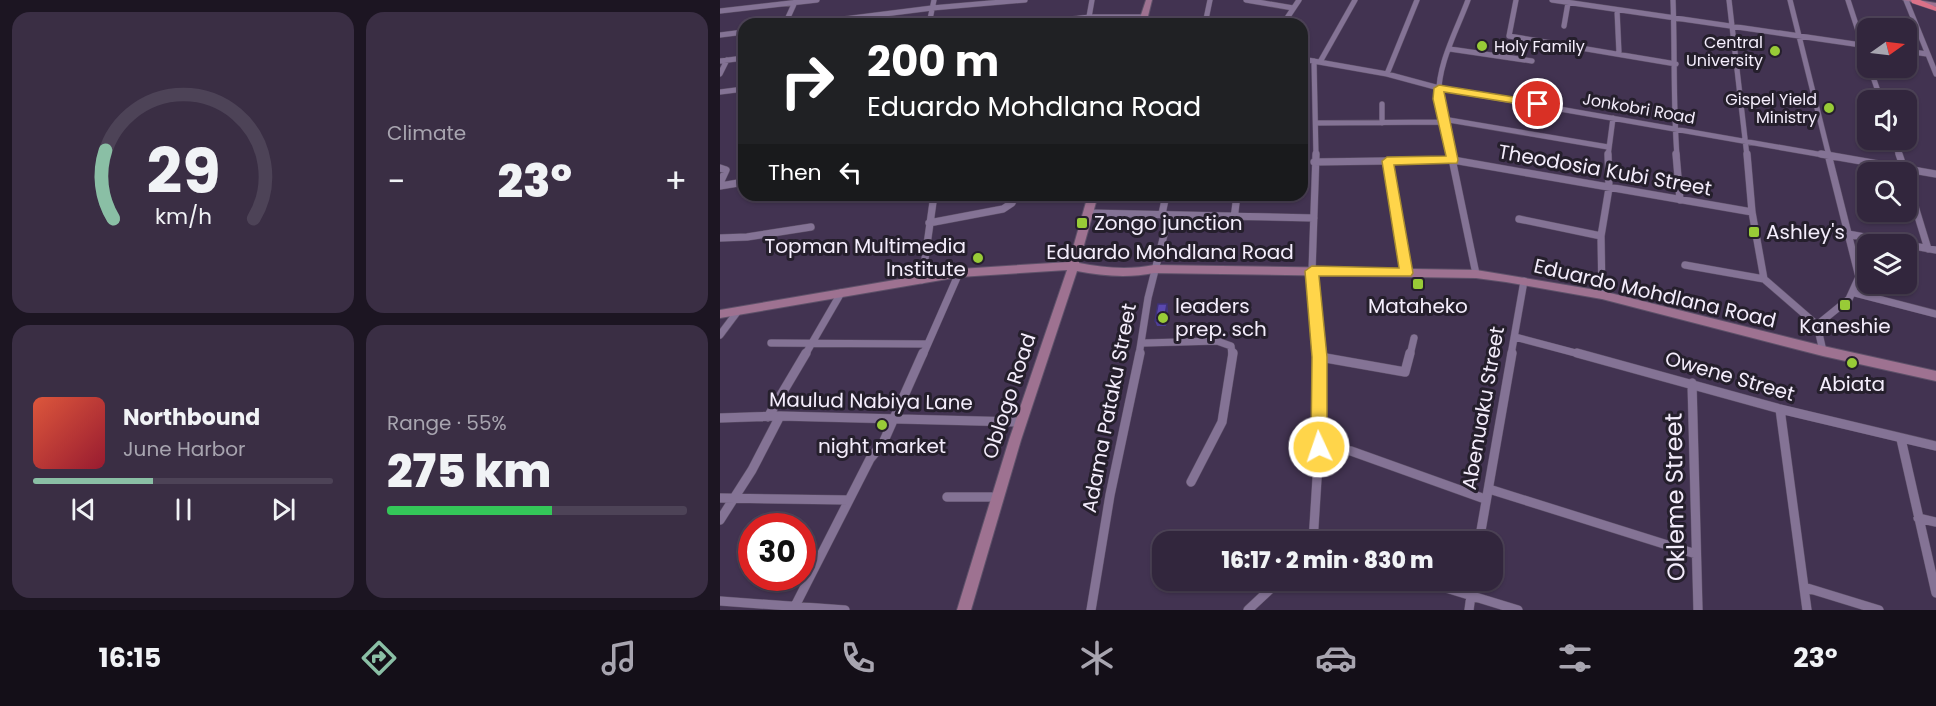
<!DOCTYPE html>
<meta charset="utf-8">
<style>
body{margin:0;font-family:Poppins,sans-serif;background:#3a2e44;color:#f1f3f6;height:100vh;display:flex;flex-direction:column;font-size:22px;white-space:nowrap}
*{box-sizing:border-box;margin:0}
p{font-size:20px;color:#a8a5b0}
.icon{flex:none;width:33px;height:33px;fill:none;stroke:currentColor;stroke-width:2;stroke-linecap:round;stroke-linejoin:round}
.map{position:relative;flex:1;overflow:hidden}
.sheet{display:flex;flex-direction:column;gap:12px;padding:12px;background:#1c1522;width:720px}
.sheet>*{flex:none}
.top-card{position:absolute;left:18px;top:18px;width:570px;height:183px;border-radius:18px;box-shadow:0 2px 4px #0004,0 0 0 2px #4d4357;background:#202124;color:#fff;overflow:hidden}
.needle{width:39px;rotate:76deg}
.fabs{position:absolute;left:1137px;top:18px;display:grid;gap:12px}
.fabs a{display:grid;place-items:center;width:60px;height:60px;border-radius:12px;background:#32263d;box-shadow:0 2px 4px #0004,0 0 0 2px #4d4357;font-size:30px}
.speed{position:absolute;left:18px;top:513px;display:flex;gap:12px;font-size:30px;font-weight:700;text-align:center}
.speed>*{display:grid;place-content:center;width:78px;height:78px;border-radius:50%;background:#32263d;box-shadow:0 2px 4px #0004,0 0 0 2px #4d4357;line-height:1}
.speed .limit{border:9px solid #d22;background:#fff;color:#111}
.pin{position:absolute;display:grid;place-items:center;width:51px;height:51px;color:#fff;margin:-26px;border:3px solid #fff;border-radius:50%;box-shadow:0 2px 6px #0007}
.me{position:absolute;width:66px;margin:-33px;rotate:357deg;stroke-linejoin:round;filter:drop-shadow(0 0 4px #0008)}
.turn{display:flex;align-items:center;gap:21px;height:126px;padding:0 30px;font-size:27px}
.turn .icon{width:78px;height:78px;stroke-width:2.5}
.turn b{display:block;font-size:42px;line-height:51px}
.then{display:flex;align-items:center;height:57px;padding:0 30px;background:#0003;gap:12px;font-size:22px}
.big{font-size:45px;font-weight:800;line-height:1.1}
.sheet .card{flex:1;display:flex;flex-direction:column;justify-content:center;gap:9px;min-width:0;padding:0 21px;border-radius:18px;background:#3a2e44}
.sheet .dial{align-items:center;gap:0}
.dial svg{height:156px;overflow:visible;fill:none;stroke:#4d4357;stroke-width:7;stroke-linecap:round;text-anchor:middle}
.dial text{fill:#f1f3f6;stroke:none}
.song{display:flex;align-items:center;gap:18px}
.cover{width:72px;height:72px;border-radius:9px;background:linear-gradient(135deg,hsl(10 70% 55%),hsl(350 70% 35%))}
.played{height:6px;border-radius:3px;background:linear-gradient(90deg,#8abfa5 40%,#4d4357 40%)}
.keys{display:flex;justify-content:space-around;direction:ltr}
.heat{display:flex;justify-content:space-between;align-items:center;font-size:33px;direction:ltr}
.charge{height:9px;border-radius:4px;background:linear-gradient(90deg,#34c759 55%,#4d4357 0)}
.sheet .tiles{flex:1;display:grid;gap:12px;grid-template-columns:repeat(2,1fr)}
.trip{position:absolute;left:432px;top:531px;width:351px;height:60px;border-radius:18px;background:#32263d;box-shadow:0 2px 4px #0004,0 0 0 2px #4d4357;font-weight:800;line-height:60px;text-align:center}
.dock{display:flex;height:96px;justify-content:space-around;align-items:center;background:#140f18;color:#a8a5b0}
.dock .icon{width:42px;height:42px}
.dock .selected{color:#8abfa5}
.dock b{font-size:27px;color:#f1f3f6}
main{display:flex;flex:1;min-height:0}
.map>svg:first-child{display:block}
</style>
<main>
<section class="sheet">
<div class="tiles">
<div class="card dial"><svg viewBox="0 0 100 80">
<path d="M14 69A42 42 0 1 1 86 69"/>
<path d="M14 69A42 42 0 0 1 10 34" stroke="#8abfa5"/>
<text x="50" y="56" font-size="32" font-weight="700">29</text>
<text x="50" y="72" font-size="11">km/h</text>
</svg></div>
<div class="card"><p>Climate</p>
<div class="heat"><a>−</a><b class="big">23°</b><a>+</a></div>
</div>
<div class="card">
<div class="song"><i class="cover"></i><div><b>Northbound</b><p>June Harbor</p></div></div>
<div class="played"></div>
<div class="keys"><svg class="icon" aria-label="previous" viewBox="0 0 24 24"><path d="M18 5L8 12l10 7zM5 5v14"/></svg><svg class="icon" aria-label="pause" viewBox="0 0 24 24"><path d="M8 5v14M16 5v14"/></svg><svg class="icon" aria-label="next" viewBox="0 0 24 24"><path d="M6 5l10 7-10 7zM19 5v14"/></svg></div>
</div>
<div class="card"><p>Range · 55%</p><b class="big">275 km</b><div class="charge"></div></div>
</div>
</section>
<div class="map">
<svg width="1216" height="610" viewBox="0 0 1216 610">
<rect width="100%" height="100%" fill="#423351"/>
<g fill="none" stroke-linecap="round" stroke-linejoin="round">
<g stroke="#5e5169" stroke-width="6">
<path id="street-far2" d="M526 0 573 8
M796 0 789 36 956 64
M832 0 1148 46
M953 0C955 52 953 104 957 156
M1009 0 1027 156
M1070 0 1109 156
M1128 0 1148 61
M1186 0 1216 74
M897 10 899 53
M0 11 97 0
M369 17 372 0
M65 24 75 2
M85 24 212 8 305 0
M209 24 214 0
M312 24 369 17H426
M485 24 490 0
M563 24 579 0
M844 26 848 3
M0 35 24 32
M730 49 812 61
M1186 51 1207 54
M582 59 667 74 719 88 1109 156
M0 61 24 58
M594 61 596 156
M600 62 635 0
M1150 68 1161 100
M0 74 7 60
M667 74 697 0
M0 92 24 89
M662 104V123
M723 119 888 147
M597 123 724 122
M1174 140 1179 156
M731 156C727 137 721 118 719 100 716 67 737 30 748 0
M888 156 893 118"/>
</g>
<g stroke="#5e5169" stroke-width="8">
<path id="street-far1" d="M596 154 592 271 600 355
M731 154 756 274
M956 154 960 200
M1027 154 1032 212 1044 279 1097 325 1103 351
M1101 154 1216 174
M1179 154 1185 172
M667 161 686 273
M594 162 733 160 1032 212
M0 168 6 170 0 183
M1186 177 1208 249
M0 186 24 182
M368 213 594 218
M442 214 446 195
M514 219 517 195
M799 219 881 236
M209 223 283 209 292 203 296 195
M1128 234 1216 250
M0 238 27 237 91 227
M965 265 1044 279
M202 280 214 195
M1135 293 1216 314
M882 295 881 236 889 188 888 154
M1097 325 1129 299 1139 277 1108 154
M0 335 18 311
M795 337 863 355
M51 343 205 344
M424 343 497 341 511 346 512 355
M85 355 121 293
M203 355 239 273
M419 355 428 298 449 215
M690 355 694 338
M791 355 804 281"/>
</g>
<g stroke="#5e5169" stroke-width="10">
<path id="street" d="M857 353 1060 409 1216 446
M600 357 685 372 690 353
M972 383 978 610
M1060 409 1087 610
M48 417 86 353
M0 418 60 416 300 422
M1181 439 1216 593
M599 447 631 451 765 499
M471 482 502 422 513 353
M769 489 976 554
M227 497H278
M0 498 128 500
M1198 518 1216 522
M0 520 32 470 60 416
M593 542 599 447 600 353
M759 542 792 353
M700 580 798 610
M1084 587 1159 610
M0 601 125 610
M73 610 150 459 163 443 203 353
M371 610 390 495 420 353
M528 610 560 580
M749 610 753 580"/>
</g>
<g stroke="#5e5169" stroke-width="2">
<path id="secondary" d="M426 0H432L426 24H418Z
M1183 0H1198L1216 3V7Z
M368 195H378L359 263C383 268 410 270 434 265L756 270 882 291 1103 346 1216 371V381L1103 356 882 299 786 282 756 278 434 273C409 278 382 276 357 271L301 440 251 610H237L289 440 347 270 239 277 0 318V310L239 269 349 262Z"/>
</g>
<g stroke="#5e5169" stroke-width="1">
<path id="highway" d="M1191 0H1200L1216 7V11L1192 3Z"/>
</g>
<use href="#street-far2" stroke="#847395" stroke-width="5"/>
<use href="#street-far1" stroke="#847395" stroke-width="7"/>
<use href="#street" stroke="#847395" stroke-width="9"/>
<use href="#secondary" fill="#9e7291" fill-rule="evenodd"/>
<use href="#highway" fill="#da7188" fill-rule="evenodd"/>
</g>
<path fill="#4d3e96" d="M448 309 446 326H437L435 321Z"/>
<path fill="#3f327a" d="M447 304 448 309 446 326 444 321Z"/>
<path fill="#5a48ae" stroke="#3f327a" stroke-width="1.5" d="M438 304H447L444 321H435Z"/>
<path fill="#ffd54a" stroke="#a68a30" stroke-width="1.5" d="M719 85 818 101 823 104 818 107 724 92 738 160 737 163 674 165 693 273 691 276H599L607 357V447L605 452 599 454 593 452 591 447 592 357 585 271 592 266 679 268 662 161 667 157 726 156 713 99 714 88Z"/>
<g fill="#98cb37" stroke="#251f2c" stroke-width="2">
<circle cx="762" cy="46" r="6"/>
<circle cx="1055" cy="51" r="6"/>
<circle cx="1109" cy="108" r="6"/>
<rect x="356" y="217" width="12" height="12" rx="3"/>
<rect x="1028" y="226" width="12" height="12" rx="3"/>
<circle cx="258" cy="258" r="6"/>
<rect x="692" y="278" width="12" height="12" rx="3"/>
<rect x="1119" y="299" width="12" height="12" rx="3"/>
<circle cx="443" cy="318" r="6"/>
<circle cx="1132" cy="363" r="6"/>
<circle cx="162" cy="425" r="6"/>
</g>
<g text-anchor="middle" stroke-width="6" stroke-linejoin="round" paint-order="stroke">
<g font-size="16" fill="#f4edfc" stroke="#251f2c" text-anchor="end">
<text x="1043" y="48">Central<tspan x="1043" dy="18">University</tspan></text>
<text x="774" y="52" text-anchor="start">Holy Family</text>
<text x="1097" y="105">Gispel Yield<tspan x="1097" dy="18">Ministry</tspan></text>
</g>
<g font-size="16" fill="#f4edfc" stroke="#251f2c">
<text transform="translate(919 108) rotate(10)" y="6">Jonkobri Road</text>
</g>
<g font-size="20" fill="#f4edfc" stroke="#251f2c">
<text transform="translate(885 170) rotate(10)" y="7">Theodosia Kubi Street</text>
<text x="450" y="259">Eduardo Mohdlana Road</text>
<text transform="translate(935 293) rotate(13)" y="7">Eduardo Mohdlana Road</text>
<text transform="translate(1010 376) rotate(16)" y="7">Owene Street</text>
<text transform="translate(289 396) rotate(-72)" y="7">Oblogo Road</text>
<text transform="translate(151 401) rotate(1)" y="7">Maulud Nabiya Lane</text>
<text transform="translate(389 408) rotate(-79)" y="7">Adama Pataku Street</text>
<text transform="translate(763 408) rotate(-80)" y="7">Abenuaku Street</text>
</g>
<g font-size="20" fill="#f4edfc" stroke="#251f2c">
<text x="374" y="230" text-anchor="start">Zongo junction</text>
<text x="1046" y="239" text-anchor="start">Ashley's</text>
<text x="246" y="253" text-anchor="end">Topman Multimedia<tspan x="246" dy="23">Institute</tspan></text>
<text x="455" y="313" text-anchor="start">leaders<tspan x="455" dy="23">prep. sch</tspan></text>
<text x="698" y="313">Mataheko</text>
<text x="1125" y="333">Kaneshie</text>
<text x="1132" y="391">Abiata</text>
<text x="162" y="453">night market</text>
</g>
<g font-size="24" fill="#f4edfc" stroke="#251f2c">
<text transform="translate(955 497) rotate(-91)" y="8">Okleme Street</text>
</g>
</g>
</svg>
<div class="fabs">
<a><svg class="needle" viewBox="-14 -14 28 28"><path d="M0-13l5 13h-10z" fill="#e53935"/><path d="M0 13l5-13h-10z" fill="#a8a5b0"/></svg></a>
<a><svg class="icon" aria-label="sound" viewBox="0 0 24 24"><path d="M4 9h4l5-4v14l-5-4H4zM17 9q2 3 0 6"/></svg></a>
<a><svg class="icon" aria-label="search" viewBox="0 0 24 24"><circle cx="10" cy="10" r="6"/><path d="M15 15l6 6"/></svg></a>
<a><svg class="icon" aria-label="layers" viewBox="0 0 24 24"><path d="M12 4l9 5-9 5-9-5zM3 14l9 5 9-5"/></svg></a>
</div>
<div class="speed"><div class="limit">30</div></div>
<div class="pin" style="left:818px;top:104px;background:#d93025"><svg class="icon" aria-label="arrive" viewBox="0 0 24 24"><path d="M6 21V4h12l-3 4 3 4H6"/></svg></div>
<svg class="me" style="left:599px;top:447px" viewBox="-20 -20 40 40"><circle r="17" fill="#ffd54a" stroke="#fff" stroke-width="3"/><path d="M0-11L8 9 0 5-8 9z" fill="#fff"/></svg>
<div class="trip">16:17 · 2 min · 830 m</div>
<div class="top-card">
<div class="turn"><svg class="icon" aria-label="right" viewBox="0 0 24 24"><path d="M7 20v-9h11M14 6l5 5-5 5"/></svg><div><b>200 m</b>Eduardo Mohdlana Road</div></div>
<div class="then">Then<svg class="icon" aria-label="left" viewBox="0 0 24 24"><path d="M17 20v-9H6M10 6l-5 5 5 5"/></svg></div>
</div>
</div>
</main>
<nav class="dock">
<b>16:15</b>
<svg class="icon selected" aria-label="directions" viewBox="0 0 24 24"><path d="M12 3l9 9-9 9-9-9zM9 14v-3h6M13 9l2 2-2 2"/></svg>
<svg class="icon" aria-label="music" viewBox="0 0 24 24"><path d="M9 18V5l10-2v13"/><circle cx="6" cy="18" r="3"/><circle cx="16" cy="16" r="3"/></svg>
<svg class="icon" aria-label="phone" viewBox="0 0 24 24"><path d="M5 4h4l2 5-3 2q2 4 5 5l2-3 5 2v4C11 20 4 13 5 4z"/></svg>
<svg class="icon" aria-label="climate" viewBox="0 0 24 24"><path d="M12 3v18M4 7l16 10M4 17L20 7"/></svg>
<svg class="icon" aria-label="car" viewBox="0 0 24 24"><path d="M5 17H2v-5l4-1 3-4h7l3 4 3 1v5h-3M9 17h6M6 11h13"/><circle cx="7" cy="17" r="2"/><circle cx="17" cy="17" r="2"/></svg>
<svg class="icon" aria-label="filters" viewBox="0 0 24 24"><path d="M4 7h16M4 17h16"/><circle cx="9" cy="7" r="2"/><circle cx="15" cy="17" r="2"/></svg>
<b>23°</b>
</nav>
